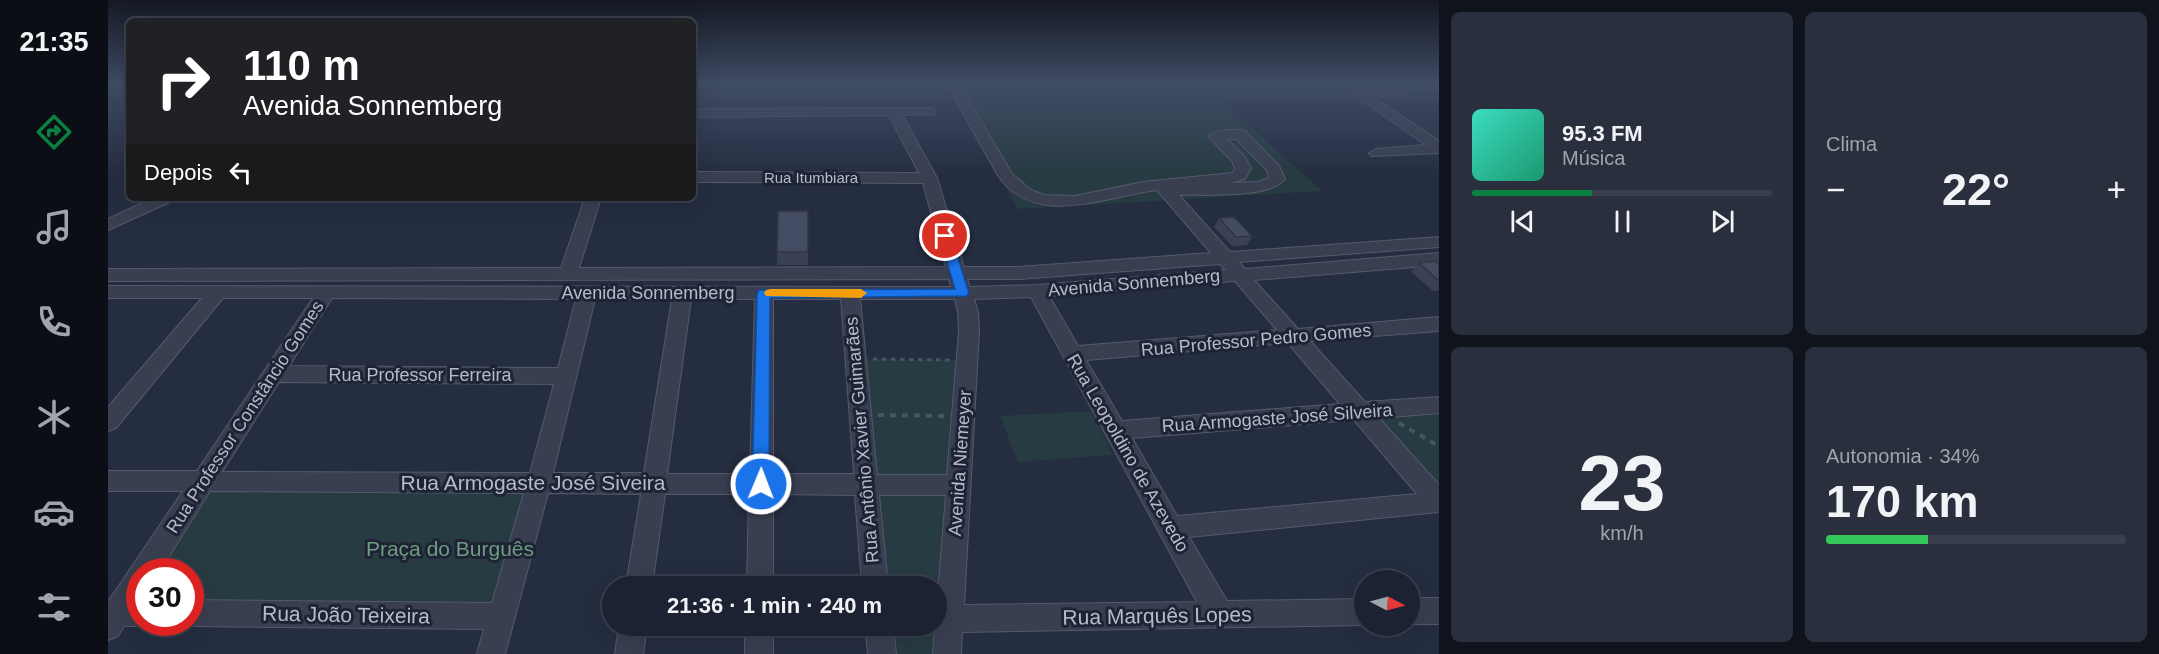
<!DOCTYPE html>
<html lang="pt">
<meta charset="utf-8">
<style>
body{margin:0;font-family:Arial,sans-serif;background:#292f3d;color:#f1f3f6;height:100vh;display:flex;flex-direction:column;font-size:22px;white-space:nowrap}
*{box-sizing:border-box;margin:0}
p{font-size:20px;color:#a0a4ab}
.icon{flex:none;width:33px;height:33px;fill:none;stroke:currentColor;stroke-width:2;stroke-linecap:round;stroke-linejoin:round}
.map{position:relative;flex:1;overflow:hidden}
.sheet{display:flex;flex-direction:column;gap:12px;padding:12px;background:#0f131b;width:720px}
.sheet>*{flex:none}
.top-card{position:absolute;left:18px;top:18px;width:570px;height:183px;border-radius:9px;box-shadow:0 6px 24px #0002,0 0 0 2px #3a3f4d;background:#202124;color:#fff;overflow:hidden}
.needle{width:39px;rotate:96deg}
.buttons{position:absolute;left:1246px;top:570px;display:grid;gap:12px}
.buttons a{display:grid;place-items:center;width:66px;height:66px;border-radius:50%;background:#1c2231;box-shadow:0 6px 24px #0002,0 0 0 2px #3a3f4d;font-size:30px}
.speed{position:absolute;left:18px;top:558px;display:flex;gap:12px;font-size:30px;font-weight:700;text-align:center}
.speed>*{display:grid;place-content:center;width:78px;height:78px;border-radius:50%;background:#1c2231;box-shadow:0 6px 24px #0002,0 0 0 2px #3a3f4d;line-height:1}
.speed .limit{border:9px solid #d22;background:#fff;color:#111}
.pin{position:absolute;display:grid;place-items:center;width:51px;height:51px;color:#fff;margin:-26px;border:3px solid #fff;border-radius:50%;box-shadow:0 2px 6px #0007}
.me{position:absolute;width:66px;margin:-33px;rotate:1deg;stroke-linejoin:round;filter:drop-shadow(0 0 4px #0008)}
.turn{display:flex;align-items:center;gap:21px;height:126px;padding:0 18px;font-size:27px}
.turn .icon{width:78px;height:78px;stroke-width:2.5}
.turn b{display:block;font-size:42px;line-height:51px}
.then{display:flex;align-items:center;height:57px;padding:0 18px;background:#0003;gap:12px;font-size:22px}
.big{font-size:45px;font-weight:700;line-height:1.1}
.sheet .tile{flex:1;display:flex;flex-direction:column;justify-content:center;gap:9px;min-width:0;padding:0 21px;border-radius:9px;background:#292f3d}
.sheet .dial{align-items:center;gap:0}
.dial b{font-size:78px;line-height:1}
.song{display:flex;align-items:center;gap:18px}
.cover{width:72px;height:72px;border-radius:9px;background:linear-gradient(135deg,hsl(170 70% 55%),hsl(160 70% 35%))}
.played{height:6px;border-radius:3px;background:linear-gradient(90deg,#0b8043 40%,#3a3f4d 40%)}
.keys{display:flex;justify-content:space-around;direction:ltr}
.heat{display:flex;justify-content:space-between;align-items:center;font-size:33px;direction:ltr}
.charge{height:9px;border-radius:4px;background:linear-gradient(90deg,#34c759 34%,#3a3f4d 0)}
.sheet .tiles{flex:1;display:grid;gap:12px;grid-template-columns:repeat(2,1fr)}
.trip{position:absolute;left:494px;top:576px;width:345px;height:60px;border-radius:30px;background:#1c2231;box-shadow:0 6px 24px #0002,0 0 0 2px #3a3f4d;font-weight:700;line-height:60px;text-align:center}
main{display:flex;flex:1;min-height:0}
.tab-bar{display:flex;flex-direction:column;width:108px;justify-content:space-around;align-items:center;background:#0b0e14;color:#a0a4ab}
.tab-bar .icon{width:42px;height:42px}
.tab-bar .selected{color:#0b8043}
.tab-bar b{font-size:27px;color:#f1f3f6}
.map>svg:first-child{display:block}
</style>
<main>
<nav class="tab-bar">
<b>21:35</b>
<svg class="icon selected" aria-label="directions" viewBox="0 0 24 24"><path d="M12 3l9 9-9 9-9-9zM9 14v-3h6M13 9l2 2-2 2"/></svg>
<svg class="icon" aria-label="music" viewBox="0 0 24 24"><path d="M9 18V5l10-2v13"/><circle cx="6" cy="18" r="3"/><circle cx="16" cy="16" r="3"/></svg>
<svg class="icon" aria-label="phone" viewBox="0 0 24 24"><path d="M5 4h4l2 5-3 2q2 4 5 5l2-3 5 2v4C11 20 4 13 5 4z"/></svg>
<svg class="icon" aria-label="climate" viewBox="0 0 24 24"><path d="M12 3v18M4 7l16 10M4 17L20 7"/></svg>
<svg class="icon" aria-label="car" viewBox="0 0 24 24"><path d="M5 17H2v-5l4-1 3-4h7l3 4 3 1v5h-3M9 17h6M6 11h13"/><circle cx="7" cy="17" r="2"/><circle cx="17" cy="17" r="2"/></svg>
<svg class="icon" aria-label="filters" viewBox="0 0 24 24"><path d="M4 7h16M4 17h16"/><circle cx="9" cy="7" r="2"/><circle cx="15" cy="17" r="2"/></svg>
</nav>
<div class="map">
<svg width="1331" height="654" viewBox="0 0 1331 654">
<rect width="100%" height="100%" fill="#252d41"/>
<path fill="#273b42" d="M839 84H1175L1193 98 1115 102 1214 191 910 209Z
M747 359 859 360 839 654H774L771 626H828V586H767Z
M1331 410V491L1265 416Z
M983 411 1005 455 910 462 892 416Z
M95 481 431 483 393 616 83 613 82 572H36Z"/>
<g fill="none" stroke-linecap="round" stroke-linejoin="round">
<g stroke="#545a6b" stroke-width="2">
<path id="minor" d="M839 84H851L904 174 923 190 936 195 967 196 1035 182 1125 173 1127 168 1124 161 1100 136C1108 129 1127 129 1137 131L1171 166 1177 179C1161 199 1096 194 1071 195L1122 252 1331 237V247L1131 262 1137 269 1331 253V265L1146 280 1190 329 1331 317V331L1202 341 1257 402 1331 397V413L1271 418 1331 485V512L1081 537 1119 601 1257 599V625L854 632 853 654H825L838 495H771L780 586H754L747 495 665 494V586H639L641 494H557L544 586H518L533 494 440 493 397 654H369L376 629 82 626 73 622H82V600L384 603 416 493 102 491 51 572H32V622H41L32 626H16L10 636 0 640V602L75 491H0V471H89L205 298H115L8 428 0 431V407L94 298H0V286L843 287 841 279 0 281V269L453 268 477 198H493L471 268 838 267 815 183 585 182V172L811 173 781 115 585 117V109L825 108 827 111 825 114 794 115 829 178 856 267H911L1103 253 1049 190C997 196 926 230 889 174ZM1119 139H1128L1159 170 1161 178 1150 182 1123 183 1137 179 1143 168 1136 156ZM1112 264 1118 270 929 285 862 287 859 279H911ZM1127 281 1169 330 970 346 941 296ZM923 297 1089 602 856 605 871 331 870 312 866 299ZM224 298 468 299 450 368 181 366ZM487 299H564L536 473H445ZM583 299H647L642 474H559ZM665 299H733L746 474H665ZM752 299H847L850 312 851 331 839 475H769ZM1180 343 1232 404 1014 421 978 360ZM171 382 446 384 422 473 114 472ZM1246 420 1309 494 1069 516 1024 438Z
M1308 84H1331V89L1265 97 1331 141V153L1263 156 1261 153 1268 149 1318 145 1245 94 1252 90Z
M45 198H66L64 201 0 230V219Z
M1302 598H1331V624H1302Z
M511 626H539L535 654H507Z
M637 626H665V654H637Z
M757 626H785L788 654H760Z"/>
</g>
<path stroke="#45585f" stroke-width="3" stroke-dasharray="4.5 4.5" stroke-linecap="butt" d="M765 359 842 360"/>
<path stroke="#45585f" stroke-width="4" stroke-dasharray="6 6" stroke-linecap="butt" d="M770 415 838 416
M1291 423 1331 446"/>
<use href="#minor" fill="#393f51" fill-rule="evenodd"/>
</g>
<path fill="#3a4155" d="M670 211 700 252V265H669Z
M1111 218 1144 236 1139 245 1124 246 1106 227Z
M1311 263 1331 264V291H1325L1303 272Z"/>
<path fill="#444c63" stroke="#303545" stroke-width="1.5" d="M670 211H700V252H669Z
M1126 217 1144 236 1128 237 1111 218Z
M1327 261 1331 264V281L1311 263Z"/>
<linearGradient id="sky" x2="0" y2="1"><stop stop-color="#141924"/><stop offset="0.48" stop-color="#404c65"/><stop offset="1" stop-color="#404c65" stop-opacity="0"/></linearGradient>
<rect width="1331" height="175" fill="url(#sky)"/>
<path fill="#1a73e8" stroke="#114b97" stroke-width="1.5" d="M837 232 843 236 861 293 859 296 662 298 661 484 659 489 653 491 647 489 644 484 649 293 651 290 847 289 831 236Z"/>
<path fill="#f59e0b" d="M663 289H753L759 293 753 298 658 296 656 293 658 290Z"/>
<g text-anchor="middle" stroke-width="6" stroke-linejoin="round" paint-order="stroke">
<g font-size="15" fill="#b6bbcb" stroke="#1e2436">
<text x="703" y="183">Rua Itumbiara</text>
</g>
<g font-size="18" fill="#b6bbcb" stroke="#1e2436">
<text transform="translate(1026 283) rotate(-5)" y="6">Avenida Sonnemberg</text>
<text x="540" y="299">Avenida Sonnemberg</text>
<text transform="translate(1148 340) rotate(-5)" y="6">Rua Professor Pedro Gomes</text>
<text x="312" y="381">Rua Professor Ferreira</text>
<text transform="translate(137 417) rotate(-57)" y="6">Rua Professor Constâncio Gomes</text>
<text transform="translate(1169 418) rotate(-4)" y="6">Rua Armogaste José Silveira</text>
<text transform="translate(754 440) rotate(-95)" y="6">Rua Antônio Xavier Guimarães</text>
<text transform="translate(1020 453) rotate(60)" y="6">Rua Leopoldino de Azevedo</text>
<text transform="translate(852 463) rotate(-86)" y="6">Avenida Niemeyer</text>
</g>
<g font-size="21" fill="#b6bbcb" stroke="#1e2436">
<text x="425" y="490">Rua Armogaste José Siveira</text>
<text transform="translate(238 615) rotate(1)" y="7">Rua João Teixeira</text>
<text transform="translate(1049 616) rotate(-1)" y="7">Rua Marquês Lopes</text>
</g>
<g font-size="21" fill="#6d9d7f" stroke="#1e2436">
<text x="342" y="556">Praça do Burguês</text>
</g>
</g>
</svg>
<div class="buttons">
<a><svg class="needle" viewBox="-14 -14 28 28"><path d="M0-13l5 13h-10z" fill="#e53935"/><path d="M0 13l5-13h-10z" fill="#a0a4ab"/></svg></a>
</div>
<div class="speed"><div class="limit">30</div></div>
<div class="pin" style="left:837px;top:236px;background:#d93025"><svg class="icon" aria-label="arrive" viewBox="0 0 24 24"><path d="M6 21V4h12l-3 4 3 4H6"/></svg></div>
<svg class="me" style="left:653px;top:484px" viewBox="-20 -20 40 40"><circle r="17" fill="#1a73e8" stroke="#fff" stroke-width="3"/><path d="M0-11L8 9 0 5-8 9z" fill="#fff"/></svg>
<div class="trip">21:36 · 1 min · 240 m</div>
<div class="top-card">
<div class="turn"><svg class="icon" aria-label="right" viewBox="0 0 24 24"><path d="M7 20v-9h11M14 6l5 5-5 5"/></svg><div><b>110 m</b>Avenida Sonnemberg</div></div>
<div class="then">Depois<svg class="icon" aria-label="left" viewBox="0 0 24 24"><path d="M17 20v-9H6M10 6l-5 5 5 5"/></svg></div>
</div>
</div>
<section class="sheet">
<div class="tiles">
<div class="tile">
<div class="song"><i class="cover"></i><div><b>95.3 FM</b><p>Música</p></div></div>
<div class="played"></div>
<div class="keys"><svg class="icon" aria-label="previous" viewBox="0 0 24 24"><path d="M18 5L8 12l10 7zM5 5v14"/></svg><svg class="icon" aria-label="pause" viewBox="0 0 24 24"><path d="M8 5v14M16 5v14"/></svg><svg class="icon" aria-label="next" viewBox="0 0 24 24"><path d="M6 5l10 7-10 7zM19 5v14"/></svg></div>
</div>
<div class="tile"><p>Clima</p>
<div class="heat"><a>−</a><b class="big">22°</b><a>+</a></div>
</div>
<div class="tile dial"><b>23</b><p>km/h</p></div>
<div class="tile"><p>Autonomia · 34%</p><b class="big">170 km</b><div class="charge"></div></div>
</div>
</section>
</main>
